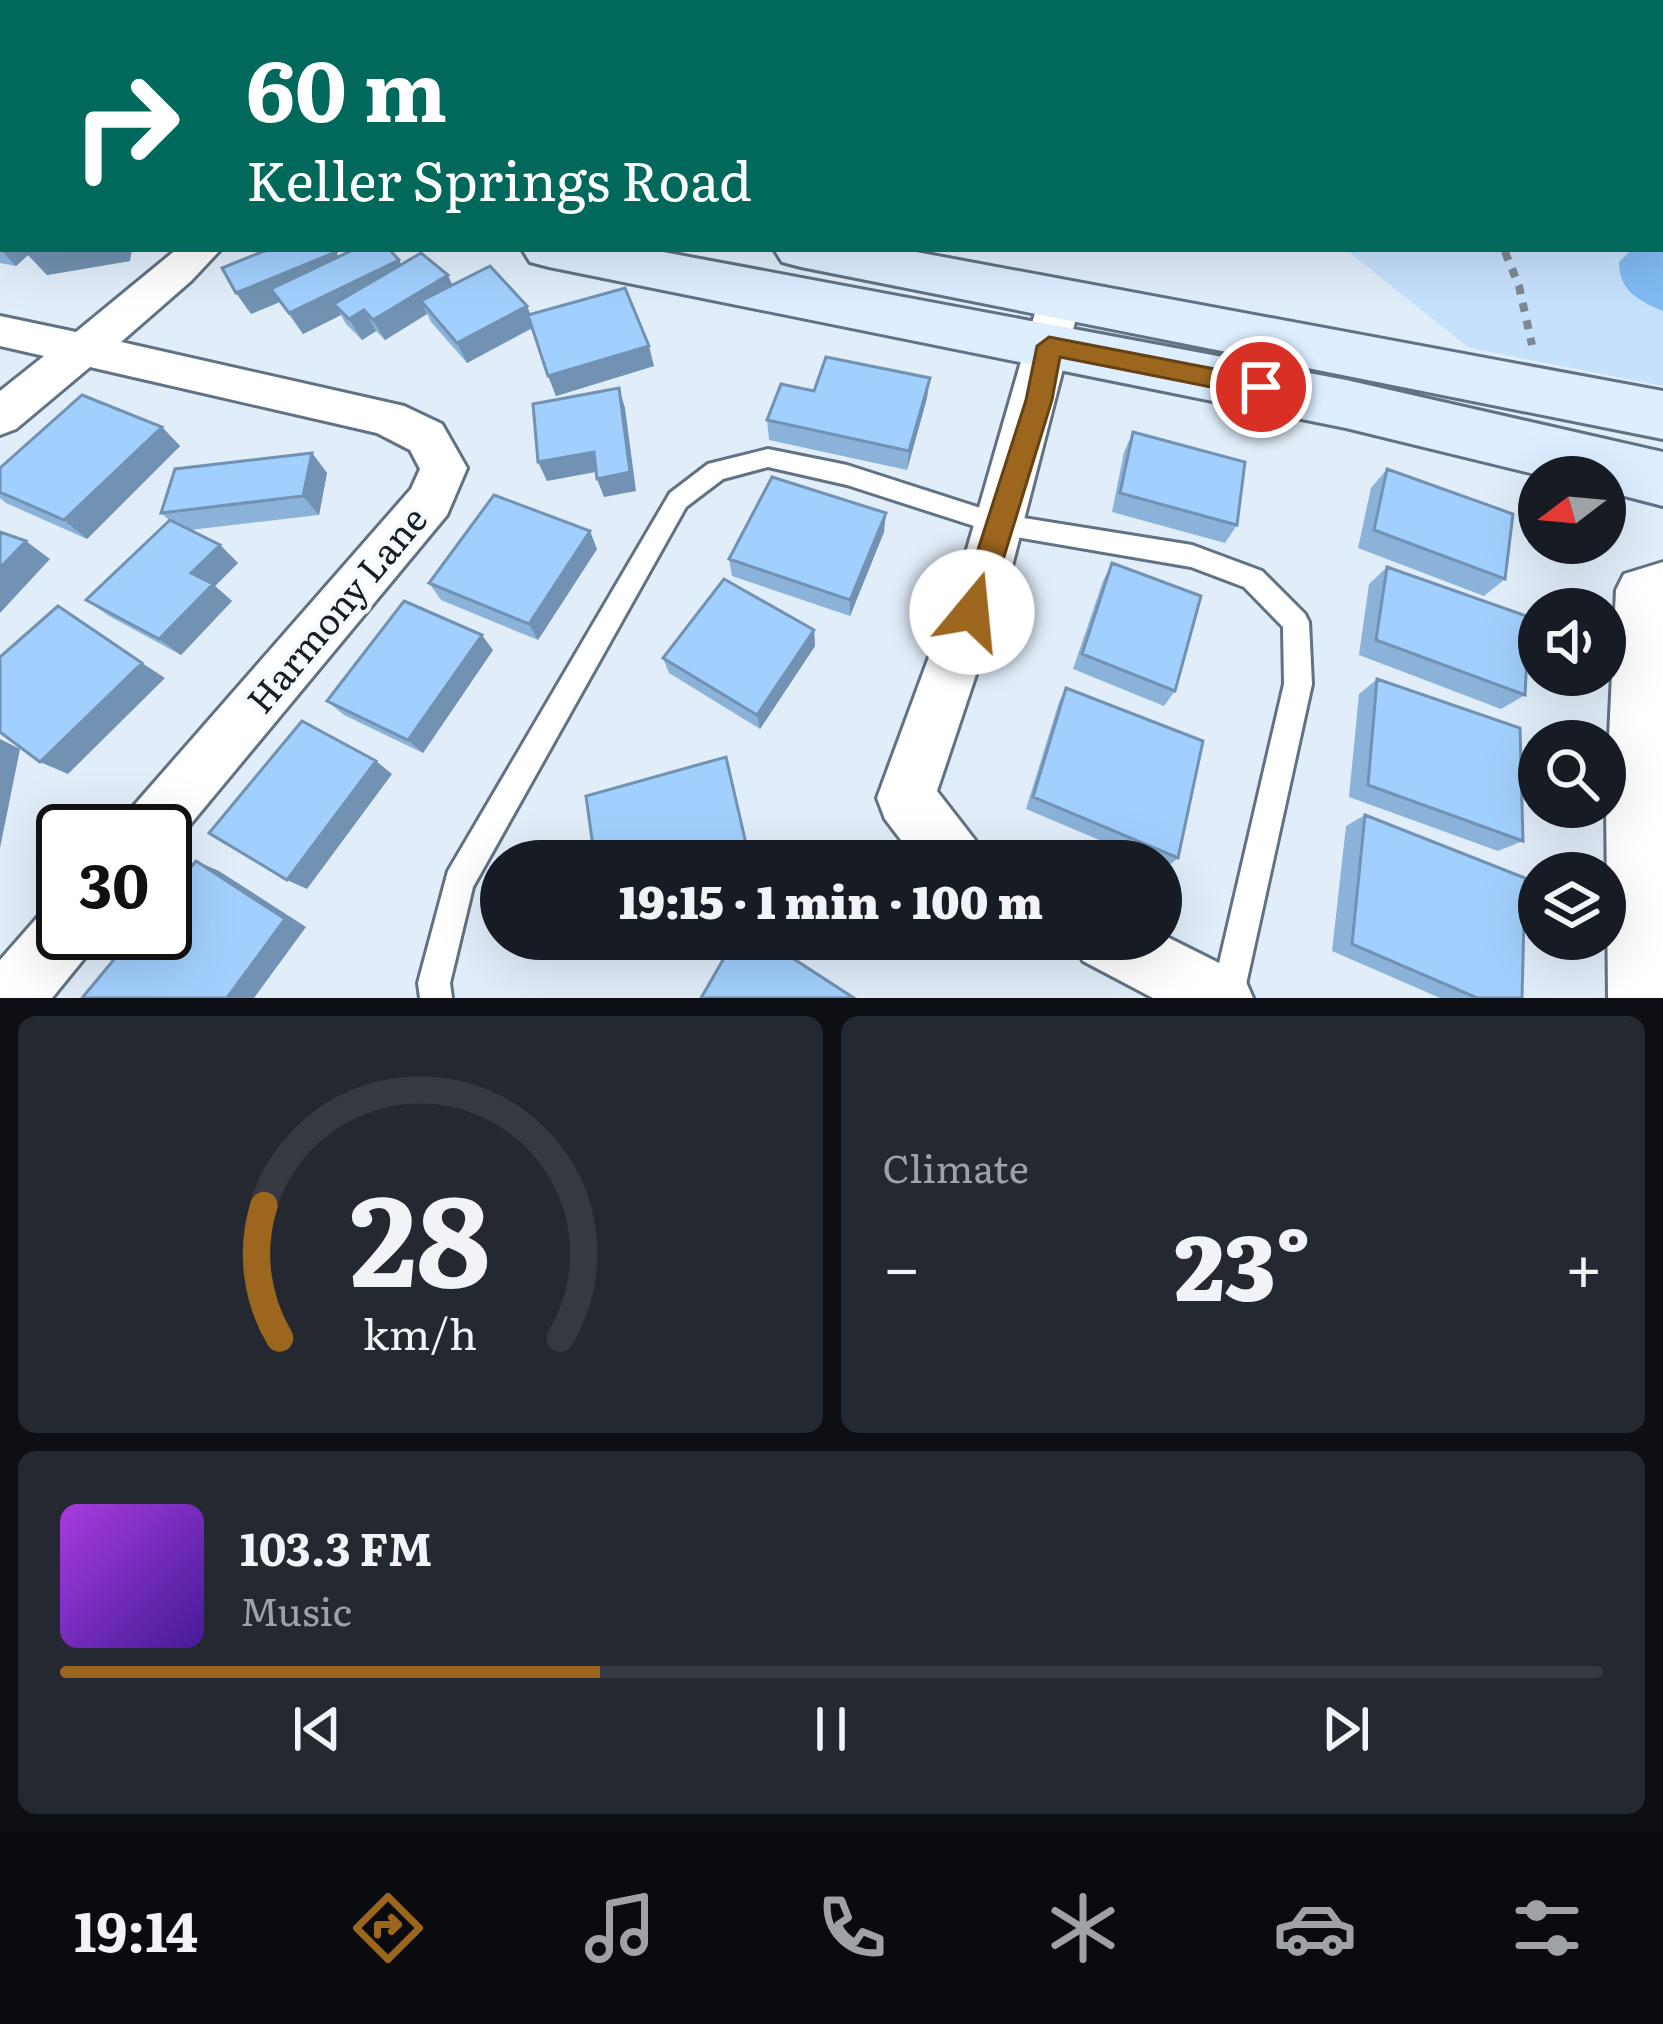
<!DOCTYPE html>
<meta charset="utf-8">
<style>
body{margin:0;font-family:Literata,serif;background:#242831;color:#f1f3f6;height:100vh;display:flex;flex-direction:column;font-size:45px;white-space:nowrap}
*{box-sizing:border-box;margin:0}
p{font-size:39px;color:#9ea1a6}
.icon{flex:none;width:66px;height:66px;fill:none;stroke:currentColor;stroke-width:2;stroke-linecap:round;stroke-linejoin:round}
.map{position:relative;height:998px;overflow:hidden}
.panel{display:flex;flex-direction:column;gap:18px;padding:18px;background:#0d0f14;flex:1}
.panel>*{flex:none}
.banner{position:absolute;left:0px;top:0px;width:1665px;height:252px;box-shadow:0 12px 48px #0002;background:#00695c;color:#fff;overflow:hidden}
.needle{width:78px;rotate:254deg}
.fabs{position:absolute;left:1518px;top:456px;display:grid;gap:24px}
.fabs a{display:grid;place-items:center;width:108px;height:108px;border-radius:50%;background:#171b24;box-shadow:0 12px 48px #0002;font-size:60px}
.speed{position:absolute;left:36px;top:804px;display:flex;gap:24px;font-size:60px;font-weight:700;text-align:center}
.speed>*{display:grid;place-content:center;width:156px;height:156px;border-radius:50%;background:#171b24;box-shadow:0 12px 48px #0002;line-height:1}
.speed .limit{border:6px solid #111;border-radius:18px;background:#fff;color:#111}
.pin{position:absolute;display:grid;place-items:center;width:102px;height:102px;color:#fff;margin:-51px;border:6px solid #fff;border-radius:50%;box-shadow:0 3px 12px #0007}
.me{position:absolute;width:132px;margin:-66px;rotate:17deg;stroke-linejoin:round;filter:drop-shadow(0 0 9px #0008)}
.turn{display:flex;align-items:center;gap:42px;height:252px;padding:0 48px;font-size:54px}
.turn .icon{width:156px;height:156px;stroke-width:2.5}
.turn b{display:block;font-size:84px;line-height:102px}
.big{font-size:90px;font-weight:800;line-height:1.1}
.panel .tile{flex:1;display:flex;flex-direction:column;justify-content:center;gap:18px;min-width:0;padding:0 42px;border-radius:18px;background:#242831}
.panel .dial{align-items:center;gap:0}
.dial svg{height:312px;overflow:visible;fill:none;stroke:#363941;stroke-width:7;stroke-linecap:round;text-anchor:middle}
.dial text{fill:#f1f3f6;stroke:none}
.song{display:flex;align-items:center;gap:36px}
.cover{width:144px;height:144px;border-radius:18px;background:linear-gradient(135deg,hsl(280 70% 55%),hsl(260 70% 35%))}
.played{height:12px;border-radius:6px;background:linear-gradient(90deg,#9c661f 35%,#363941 35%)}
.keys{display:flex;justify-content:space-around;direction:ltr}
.heat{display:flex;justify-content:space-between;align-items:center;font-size:66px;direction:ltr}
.panel .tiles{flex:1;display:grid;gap:18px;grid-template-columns:1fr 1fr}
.tile:last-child{grid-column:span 2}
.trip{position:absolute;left:480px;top:840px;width:702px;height:120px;border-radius:60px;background:#171b24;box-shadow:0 12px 48px #0002;font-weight:800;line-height:120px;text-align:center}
.tabs{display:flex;height:192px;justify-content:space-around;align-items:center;background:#090b0e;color:#9ea1a6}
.tabs .icon{width:84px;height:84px}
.tabs .active{color:#9c661f}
.tabs b{font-size:54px;color:#f1f3f6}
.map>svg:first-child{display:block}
</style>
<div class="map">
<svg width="1663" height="998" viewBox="0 0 1663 998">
<rect width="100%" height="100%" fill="#e1eefa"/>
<path fill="#c6e1fc" d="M984 0H1663V386L1469 348 1345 249H1662V3Z"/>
<path fill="#80baf2" d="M1662 84H1663V311C1638 300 1619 291 1619 262L1632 249H1662Z"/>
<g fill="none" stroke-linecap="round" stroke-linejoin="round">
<g stroke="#607284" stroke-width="6">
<path id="service" d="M110 0H139L141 3H112Z
M404 0H421L402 3Z
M473 0H489L471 3Z
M768 449 847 465 999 514 1192 545 1262 571 1305 614 1309 622 1312 684 1243 998H1211L1284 684 1283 627 1244 587 1191 567 999 534 847 485 768 467 723 479 686 507 473 887 450 983 452 998H420L418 983 448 871 670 493 708 464Z"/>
</g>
<g stroke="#607284" stroke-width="6">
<path id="minor" d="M177 249H221L191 281 121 342 404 406 442 424 467 468 447 515 165 855V831H121L130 810 411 489 420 469 410 450 377 433 90 367 16 429 0 435V391L44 356 0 346V316L76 332Z
M1060 284 1075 289 1081 299 1011 570 937 791 975 840 984 861H917L885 819 877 798 961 570 1039 299 1045 289Z
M1663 562V998H1608L1606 800 1616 590 1624 574Z
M63 902V933H97L87 955 52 998H0V960L43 911Z
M1161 934 1243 975 1253 998H1153L1083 961 1073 939H1161Z"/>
</g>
<g stroke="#607284" stroke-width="6">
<path id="secondary" d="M0 76 3 77V105L0 104Z
M0 122 3 123V153L0 152Z
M522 249H647L1346 380 1663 452V506L1605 491V477H1547L1346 428 549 267 530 262Z
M774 249H900L1663 391V439L801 267 782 262Z"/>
</g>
<path stroke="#7e8892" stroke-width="6" stroke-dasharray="6 6" stroke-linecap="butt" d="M1001 0 1006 3
M1282 0 1286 3
M1620 0 1627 3
M933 3 938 0
M1504 249 1506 255"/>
<path stroke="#7e8892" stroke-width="8" stroke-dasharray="9 9" stroke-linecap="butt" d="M1505 252 1519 286 1532 345"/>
<use href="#service" fill="#fff" fill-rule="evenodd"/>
<use href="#minor" fill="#fff" fill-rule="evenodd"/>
<use href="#secondary" fill="#dceeff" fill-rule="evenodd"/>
</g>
<path fill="#8bb3da" d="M0 183 130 261 47 275 28 255 16 266 0 263Z
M339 257 401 265 452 285 527 306 530 314 654 366 556 396 533 328 467 363 431 322 427 314 385 340 376 331 362 340 346 324 341 315 303 334 280 302 251 314Z
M814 391 927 398 907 470 769 440 767 420Z
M162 427 180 446 87 539 6 503 0 498V468Z
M1133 432 1237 525 1225 543 1112 512 1124 452Z
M312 453 327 473 319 515 190 530 220 545 238 563 215 586 232 601 181 655 109 616 86 600 169 520 161 513Z
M1387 469 1505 579 1484 596 1358 548 1371 488Z
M884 532 850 616 732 576 729 559Z
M597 549 538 640 441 600 429 583Z
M1112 563 1175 691 1164 706 1073 669 1103 581Z
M1387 567 1525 695 1501 709 1359 655 1369 584Z
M814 630 815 646 760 729 669 673 663 658Z
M493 650 423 753 344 715 327 701Z
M1377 679 1523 841 1498 851 1349 797 1359 694Z
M1066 688 1178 858 1166 868 1161 866V861H1149L1026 809 1059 702Z
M1365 815 1522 998H1440L1332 951 1346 826Z"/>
<path fill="#7192b2" d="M3 238V249H132L130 261 47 275 28 255 16 266 0 249V241Z
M336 252 348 273 251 314 236 293Z
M399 260 409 281 334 304 341 315 303 334 289 313Z
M448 275 457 296 421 301 427 314 385 340 373 320Z
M527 306 535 326 467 363 457 343Z
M364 310 376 331 362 340 349 319Z
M649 346 654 366 556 396 548 376Z
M930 378 927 398 907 470 909 451Z
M619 388 625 408 636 491 604 497 597 479Z
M162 427 180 446 87 539 64 520Z
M594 452 601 471 547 481 538 462Z
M312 453 327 473 319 515 303 496Z
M886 513 884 532 850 616V600Z
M590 531 597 549 538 640 529 624Z
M26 541 50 559 0 613V568Z
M220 545 238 563 215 586 232 601 181 655 159 639 191 573Z
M814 630 815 646 760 729 757 715Z
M482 635 493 650 423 753 408 740Z
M142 663 165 678 68 774 40 762Z
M0 739 20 749 0 848Z
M376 761 392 774 307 889 287 880Z
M196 861 219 871 306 927 254 998H227Z"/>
<path fill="#a2d0fe" stroke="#7192b2" stroke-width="3" d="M607 0H858L857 3H605Z
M0 183H3V238L0 241Z
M28 249H57L27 254Z
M269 249H334L336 252 236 293 222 268Z
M355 249H389L399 260 289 313 271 289Z
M421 253 448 275 373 320 364 310 349 319 334 304Z
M490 266 527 306 457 343 421 301Z
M625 288 649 346 548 376 528 315Z
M826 357 930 378 909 451 767 420 781 384 814 391Z
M619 388 630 472 597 479 594 452 538 462 533 404Z
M82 395 162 427 64 520 0 492V468Z
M1133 432 1245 462 1237 525 1120 493Z
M312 453 303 496 161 513 175 469Z
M1387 469 1513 514 1505 579 1374 530Z
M772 477 886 513 850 600 729 559Z
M494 495 590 531 529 624 429 583Z
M170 520 220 545 191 573 213 584 159 639 86 600Z
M0 532 26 541 0 568Z
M1112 563 1201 596 1175 691 1082 654Z
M1387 567 1529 617 1525 695 1376 640Z
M724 579 814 630 757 715 663 658Z
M404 601 482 635 408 740 327 701Z
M58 606 142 663 40 762 0 732V657Z
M1377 679 1520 728 1523 841 1368 785Z
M1066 688 1203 741 1178 858 1033 797Z
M302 721 376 761 287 880 209 833Z
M726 757 750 861H595L586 796Z
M1365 815 1525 878 1522 998H1477L1352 944Z
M196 861 285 919 227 998H82L136 933H165V898Z
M735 939H763L854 998H701Z"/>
<path fill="#9c661f" stroke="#654214" stroke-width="3" d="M1049 337 1261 378 1273 387 1261 397 1060 357 1052 400 987 612 983 622 972 626 962 622 958 612 1026 400 1037 346Z"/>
<g text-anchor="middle" stroke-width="9" stroke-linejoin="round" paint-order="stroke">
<g font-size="36" fill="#161e25" stroke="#f6fafe">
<text transform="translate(337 610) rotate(-50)" y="13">Harmony Lane</text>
</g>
</g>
</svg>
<div class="fabs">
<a><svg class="needle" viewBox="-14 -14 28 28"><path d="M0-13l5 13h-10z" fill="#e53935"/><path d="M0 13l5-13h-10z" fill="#9ea1a6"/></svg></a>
<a><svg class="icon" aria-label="sound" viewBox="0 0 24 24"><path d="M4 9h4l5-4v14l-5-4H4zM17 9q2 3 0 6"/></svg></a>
<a><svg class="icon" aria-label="search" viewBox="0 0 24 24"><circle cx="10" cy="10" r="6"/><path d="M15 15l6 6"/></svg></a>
<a><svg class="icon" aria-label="layers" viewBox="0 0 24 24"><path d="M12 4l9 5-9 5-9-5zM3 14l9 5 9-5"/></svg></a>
</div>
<div class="speed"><div class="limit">30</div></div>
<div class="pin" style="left:1261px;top:387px;background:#d93025"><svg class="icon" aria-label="arrive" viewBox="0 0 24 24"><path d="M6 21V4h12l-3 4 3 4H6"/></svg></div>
<svg class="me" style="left:972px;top:612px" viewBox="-20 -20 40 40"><circle r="19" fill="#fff"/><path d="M0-13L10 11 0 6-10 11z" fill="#9c661f"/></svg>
<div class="trip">19:15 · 1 min · 100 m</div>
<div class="banner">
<div class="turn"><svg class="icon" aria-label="right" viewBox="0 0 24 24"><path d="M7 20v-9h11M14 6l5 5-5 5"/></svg><div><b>60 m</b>Keller Springs Road</div></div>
</div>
</div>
<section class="panel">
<div class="tiles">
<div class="tile dial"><svg viewBox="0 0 100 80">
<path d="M14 69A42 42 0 1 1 86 69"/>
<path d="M14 69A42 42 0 0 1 10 35" stroke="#9c661f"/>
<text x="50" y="56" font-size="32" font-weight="700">28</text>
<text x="50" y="72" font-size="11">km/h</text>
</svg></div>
<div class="tile"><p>Climate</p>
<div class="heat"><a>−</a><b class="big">23°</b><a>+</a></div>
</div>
<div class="tile">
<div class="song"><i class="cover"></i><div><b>103.3 FM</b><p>Music</p></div></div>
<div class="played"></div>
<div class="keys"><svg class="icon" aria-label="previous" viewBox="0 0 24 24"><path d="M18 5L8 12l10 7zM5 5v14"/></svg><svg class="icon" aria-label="pause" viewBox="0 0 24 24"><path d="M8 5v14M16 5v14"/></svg><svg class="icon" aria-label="next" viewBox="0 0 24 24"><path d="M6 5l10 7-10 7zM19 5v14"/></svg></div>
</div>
</div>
</section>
<nav class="tabs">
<b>19:14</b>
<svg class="icon active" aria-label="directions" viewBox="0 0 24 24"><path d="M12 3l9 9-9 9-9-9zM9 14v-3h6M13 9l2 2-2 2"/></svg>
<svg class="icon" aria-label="music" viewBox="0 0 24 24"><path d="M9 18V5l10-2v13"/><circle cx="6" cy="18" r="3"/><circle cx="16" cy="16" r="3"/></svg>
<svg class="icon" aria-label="phone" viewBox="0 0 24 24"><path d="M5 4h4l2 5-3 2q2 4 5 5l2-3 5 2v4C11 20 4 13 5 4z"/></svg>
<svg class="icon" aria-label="climate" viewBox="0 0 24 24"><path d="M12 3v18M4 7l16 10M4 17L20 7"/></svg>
<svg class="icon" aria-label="car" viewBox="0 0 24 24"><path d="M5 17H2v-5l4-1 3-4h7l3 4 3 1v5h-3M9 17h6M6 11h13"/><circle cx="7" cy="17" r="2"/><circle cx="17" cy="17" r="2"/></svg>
<svg class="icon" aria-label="filters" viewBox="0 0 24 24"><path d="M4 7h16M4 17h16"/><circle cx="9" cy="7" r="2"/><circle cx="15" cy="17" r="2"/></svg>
</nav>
